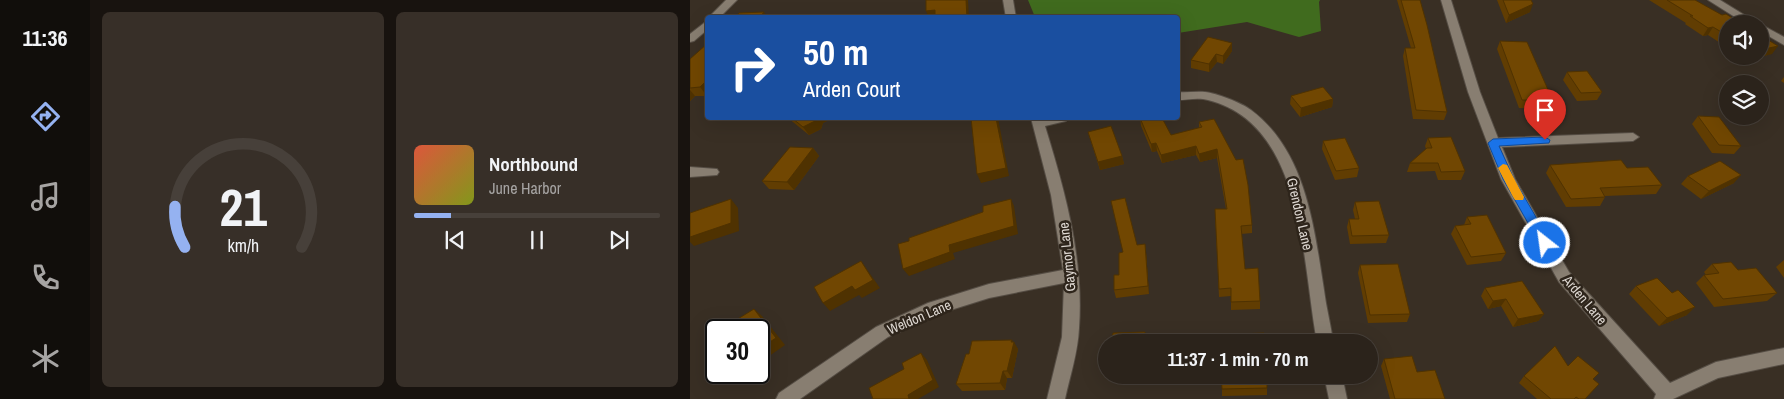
<!DOCTYPE html>
<meta charset="utf-8">
<style>
body{margin:0;font-family:"Archivo Narrow",sans-serif;background:#372f28;color:#f1f3f6;height:100vh;display:flex;flex-direction:column;font-size:19px;white-space:nowrap}
*{box-sizing:border-box;margin:0}
p{font-size:16px;color:#a6a4a3}
.icon{flex:none;width:28px;height:28px;fill:none;stroke:currentColor;stroke-width:2;stroke-linecap:round;stroke-linejoin:round}
.map{position:relative;flex:1;overflow:hidden}
.details{display:flex;flex-direction:column;gap:12px;padding:12px;background:#18130f;width:600px}
.details>*{flex:none}
.banner{position:absolute;left:15px;top:15px;width:475px;height:105px;border-radius:5px;box-shadow:0 5px 20px #0002,0 0 0 1px #47403a;background:#1a4fa0;color:#fff;overflow:hidden}
.fabs{position:absolute;left:1029px;top:15px;display:grid;gap:10px}
.fabs a{display:grid;place-items:center;width:50px;height:50px;border-radius:50%;background:#2b231b;box-shadow:0 5px 20px #0002,0 0 0 1px #47403a;font-size:25px}
.speed{position:absolute;left:15px;top:319px;display:flex;gap:10px;font-size:25px;font-weight:700;text-align:center}
.speed>*{display:grid;place-content:center;width:65px;height:65px;border-radius:50%;background:#2b231b;box-shadow:0 5px 20px #0002,0 0 0 1px #47403a;line-height:1}
.speed .limit{border:2px solid #111;border-radius:8px;background:#fff;color:#111}
.pin{position:absolute;display:grid;place-items:center;width:42px;height:42px;color:#fff;margin:-51px -21px;border-radius:50% 50% 50% 0;rotate:-45deg;box-shadow:0 0 5px #0007}
.pin .icon{rotate:45deg}
.me{position:absolute;width:55px;margin:-28px;rotate:330deg;stroke-linejoin:round;filter:drop-shadow(0 0 4px #0008)}
.turn{display:flex;align-items:center;gap:18px;height:105px;padding:0 15px;font-size:22px}
.turn .icon{width:65px;height:65px;stroke-width:2.5}
.turn b{display:block;font-size:35px;line-height:42px}
.details .card{flex:1;display:flex;flex-direction:column;justify-content:center;gap:8px;min-width:0;padding:0 18px;border-radius:8px;background:#372f28}
.details .dial{align-items:center;gap:0}
.dial svg{height:130px;overflow:visible;fill:none;stroke:#47403a;stroke-width:7;stroke-linecap:round;text-anchor:middle}
.dial text{fill:#f1f3f6;stroke:none}
.song{display:flex;align-items:center;gap:15px}
.cover{width:60px;height:60px;border-radius:8px;background:linear-gradient(135deg,hsl(10 70% 55%),hsl(70 70% 35%))}
.played{height:5px;border-radius:2px;background:linear-gradient(90deg,#95b2f1 15%,#47403a 15%)}
.keys{display:flex;justify-content:space-around;direction:ltr}
.details .tiles{flex:1;display:grid;gap:12px;grid-template-columns:repeat(2,1fr)}
.trip{position:absolute;left:408px;top:334px;width:280px;height:50px;border-radius:25px;background:#2b231b;box-shadow:0 5px 20px #0002,0 0 0 1px #47403a;font-weight:700;line-height:50px;text-align:center}
main{display:flex;flex:1;min-height:0}
.tabs{display:flex;flex-direction:column;width:90px;justify-content:space-around;align-items:center;background:#110e0b;color:#a6a4a3}
.tabs .icon{width:35px;height:35px}
.tabs .on{color:#95b2f1}
.tabs b{font-size:22px;color:#f1f3f6}
.map>svg:first-child{display:block}
</style>
<main>
<nav class="tabs">
<b>11:36</b>
<svg class="icon on" aria-label="directions" viewBox="0 0 24 24"><path d="M12 3l9 9-9 9-9-9zM9 14v-3h6M13 9l2 2-2 2"/></svg>
<svg class="icon" aria-label="music" viewBox="0 0 24 24"><path d="M9 18V5l10-2v13"/><circle cx="6" cy="18" r="3"/><circle cx="16" cy="16" r="3"/></svg>
<svg class="icon" aria-label="phone" viewBox="0 0 24 24"><path d="M5 4h4l2 5-3 2q2 4 5 5l2-3 5 2v4C11 20 4 13 5 4z"/></svg>
<svg class="icon" aria-label="climate" viewBox="0 0 24 24"><path d="M12 3v18M4 7l16 10M4 17L20 7"/></svg>
</nav>
<section class="details">
<div class="tiles">
<div class="card dial"><svg viewBox="0 0 100 80">
<path d="M14 69A42 42 0 1 1 86 69"/>
<path d="M14 69A42 42 0 0 1 8 44" stroke="#95b2f1"/>
<text x="50" y="56" font-size="32" font-weight="700">21</text>
<text x="50" y="72" font-size="11">km/h</text>
</svg></div>
<div class="card">
<div class="song"><i class="cover"></i><div><b>Northbound</b><p>June Harbor</p></div></div>
<div class="played"></div>
<div class="keys"><svg class="icon" aria-label="previous" viewBox="0 0 24 24"><path d="M18 5L8 12l10 7zM5 5v14"/></svg><svg class="icon" aria-label="pause" viewBox="0 0 24 24"><path d="M8 5v14M16 5v14"/></svg><svg class="icon" aria-label="next" viewBox="0 0 24 24"><path d="M6 5l10 7-10 7zM19 5v14"/></svg></div>
</div>
</div>
</section>
<div class="map">
<svg width="1094" height="399" viewBox="0 0 1094 399">
<rect width="100%" height="100%" fill="#392f24"/>
<path fill="#406b1e" d="M338 0H630L629 2 631 31 609 37 557 22 488 33V18L345 17Z"/>
<g fill="none" stroke-linecap="round" stroke-linejoin="round">
<g stroke="#554d44" stroke-width="2">
<path id="minor" d="M36 0H47L29 18H18Z
M313 0H323L326 18H316Z
M751 0H761L790 92 808 138 943 133 949 137 943 141 812 147 825 179 879 272 980 383 1026 362 1094 348V364L1028 378 983 399H964L966 394 869 282 811 179 778 92Z
M1018 0H1030L1069 24H1056Z
M18 20V29L4 41 0 42V34Z
M1070 24 1094 37V45L1070 31Z
M488 92C497 93 506 91 515 92 526 93 552 103 561 110 616 151 624 227 634 290 636 307 641 325 643 342H627C612 264 615 124 518 100 508 97 497 100 488 100Z
M341 118H378L376 121 355 126C375 191 394 259 389 328 388 352 380 376 375 399H357L372 337 374 283 299 298 248 314 198 337 110 399H86L89 393 186 327 238 303 299 284 373 270 361 195Z
M0 167 27 169 29 172 27 175 0 177Z
M634 375H652L657 399H639Z"/>
</g>
<use href="#minor" fill="#887e71" fill-rule="evenodd"/>
</g>
<path fill="#613d02" d="M707 0H730L757 112 754 120 723 119 713 56 715 48H721Z
M807 0H841L840 12 816 23Z
M959 0H1005L1038 24V48L1018 35 1013 36 995 24 996 23Z
M810 41 863 101 859 109 829 108 807 49Z
M542 43V51L533 64 527 62 519 72 501 68V60Z
M1082 54 1057 60 1051 56H1070Z
M0 59 17 96H5L0 101Z
M877 72 912 92 907 100 887 101 873 80Z
M1094 77V83L1091 81Z
M601 96 643 99 642 107 610 117 600 104Z
M1008 116 1051 146 1044 154 1022 153 1002 124Z
M98 118H143L133 123 131 129 119 135Z
M450 118 481 135 509 128V122L524 119 562 225V233L551 234 555 269 570 301V309L541 310V296L529 297 525 209H536L527 158 510 162 506 155 472 163 467 151 462 152 451 126Z
M398 132 432 156 434 164 410 170Z
M738 138 775 171 771 180H748L745 171 717 172 720 163 736 149 735 146Z
M633 141 669 168 667 177 645 180 632 149Z
M123 148 129 156 104 190 79 189 72 181Z
M860 165 937 168 972 185 966 194 915 196V197L910 206 876 207 856 173Z
M998 176 1044 183 1011 199 991 184Z
M665 202 699 235 696 243 660 244 657 227 659 219H665L663 210Z
M777 217 816 253 811 261 777 265 761 234 765 226 774 225Z
M447 245 456 252 459 294 426 298 424 290 429 275 433 252Z
M1094 260V278L1086 267Z
M1022 264 1048 270 1087 293 1077 301 1024 307 1006 283 1014 275H1016L1014 272Z
M670 265 720 314 717 322 678 323 668 273Z
M946 286 997 315 969 326 939 294Z
M795 288 854 314 848 321 823 327 811 306 798 309 791 296Z
M323 342 328 349 322 378H317L315 390 272 391 266 384 279 354Z
M694 359 727 372 755 399H700L691 366Z
M878 366 903 379 895 399H847L829 383 834 376Z
M577 388V395L532 396V389Z"/>
<path fill="#4f3201" d="M276 0H278L279 18H277Z
M843 4 840 12 816 23 819 15Z
M245 10 248 18H239L236 11Z
M74 12 78 18H69Z
M1023 27 1018 35 1013 36 1018 28Z
M542 43V51L533 64V56Z
M1088 46 1082 54 1057 60 1060 56H1070V50Z
M526 54 527 62 519 72V64Z
M18 79V95L17 96 10 87Z
M0 90 5 96 0 101Z
M643 99 642 107 610 117 611 108Z
M126 118H143L133 123 131 129 119 135 113 127Z
M306 118H308L319 176 291 183 287 174Z
M466 143 467 151 462 152 461 144Z
M506 146V155L472 163 471 155Z
M123 148 129 156 104 190 97 182Z
M527 149V158L510 162 509 154Z
M432 156 434 164 410 170 408 162Z
M1051 175 1044 183 1011 199 1019 191Z
M41 199 48 208 49 231 4 246 0 242V237Z
M321 199 324 206 328 234 263 253 265 259 219 276 213 269 259 245Z
M455 244 456 252 459 294 458 286Z
M171 261 190 288 172 298 169 295 140 311 133 303Z
M816 299 811 306 798 309 803 301Z
M1005 307 997 315 969 326 977 318Z
M64 309 72 316 95 345 69 363V349Z
M854 314 848 321 823 327 828 319Z
M455 332 457 339 456 342H454Z
M322 340 324 344V342L328 349 322 378 317 371Z
M231 353 237 360 249 387 228 399H219L218 395Z
M313 371 317 378 315 390 310 383Z
M38 372H55L46 378Z"/>
<path fill="#714702" stroke="#4f3201" d="M236 0H276L277 18H245V10L236 11Z
M711 0H730L737 25 757 112 726 110 715 48H725Z
M813 0H841L843 4 819 15Z
M977 0H1005L1032 15 1036 14 1052 24H1038V36L1023 27 1018 28 1000 16H1003Z
M74 12 69 18H44L49 13Z
M1070 35 1088 46 1070 50Z
M518 37 542 43 533 56 526 54 519 64 501 60Z
M810 41 837 42 863 101 832 100Z
M18 43V79L10 87 0 88V59Z
M897 71 912 92 891 93 877 72Z
M633 87 643 99 611 108 601 96Z
M1008 116 1029 117 1051 146 1029 145Z
M102 118H126L125 121 113 127Z
M281 118H306L316 168 287 174Z
M450 118H472L481 135 512 127 509 122 524 119 546 160 553 159 558 185 562 225 551 226 555 269 568 268 570 301 541 302V288L529 289 525 209H537L527 149 509 154 506 146 471 155 466 143 461 144Z
M421 126 432 156 408 162 398 132Z
M761 137 775 171 751 172 748 163H720L737 148H742L738 138Z
M655 138 669 168 646 171 633 141Z
M100 147 123 148 97 182 72 181Z
M931 160 937 168 958 167 972 185 910 188 915 197 881 199 860 165Z
M1030 161 1051 175 1019 191 998 176Z
M435 198 447 245 455 244 458 286 424 290V275H429V253L433 252 421 201Z
M41 199V223L0 237V213Z
M321 199 324 226 259 245 260 252 213 269 208 244 219 241V238L293 212V206Z
M689 201 699 235 662 236 659 219H669L665 202Z
M797 215 816 253 781 257 765 226 781 224 777 217Z
M171 261 183 280 165 290 162 286 133 303 124 287Z
M1041 262 1048 270 1066 268 1087 293 1033 299 1014 275 1029 273 1022 264Z
M708 264 720 314 680 315 670 265Z
M967 278 982 293 988 290 1005 307 977 318 946 286Z
M832 281 854 314 828 319 816 299 803 301 795 288Z
M64 309 86 338 69 349V330H53L46 320Z
M455 332 454 342H422L423 333Z
M574 333V342H550V334Z
M322 340 321 342H324L317 371H313L310 383 266 384 276 354H279L282 341Z
M865 346 878 366 888 356 909 373 903 379 909 384 895 399H889L886 397 884 399H861L834 376Z
M231 353 243 380 218 395 219 399H183L179 388 214 369 212 363Z
M722 356 727 372 745 370 755 399H705L694 359Z
M531 375H577V388L532 389Z"/>
<path fill="#1a73e8" stroke="#114b97" d="M855 137 860 140 859 143 809 146 824 179 861 243 859 246H851L813 179 798 143 803 139Z"/>
<path fill="#f59e0b" d="M813 164 817 165 834 197 833 200H825L823 197 808 168Z"/>
<g text-anchor="middle" stroke-width="5" stroke-linejoin="round" paint-order="stroke">
<g font-size="14" fill="#ddd7d1" stroke="#2e251b">
<text transform="translate(610 214) rotate(77)" y="5">Grendon Lane</text>
<text transform="translate(377 257) rotate(-96)" y="5">Gaymor Lane</text>
<text transform="translate(895 300) rotate(50)" y="5">Arden Lane</text>
<text transform="translate(229 317) rotate(-23)" y="5">Weldon Lane</text>
</g>
</g>
</svg>
<div class="fabs">
<a><svg class="icon" aria-label="sound" viewBox="0 0 24 24"><path d="M4 9h4l5-4v14l-5-4H4zM17 9q2 3 0 6"/></svg></a>
<a><svg class="icon" aria-label="layers" viewBox="0 0 24 24"><path d="M12 4l9 5-9 5-9-5zM3 14l9 5 9-5"/></svg></a>
</div>
<div class="speed"><div class="limit">30</div></div>
<div class="pin" style="left:855px;top:140px;background:#d93025"><svg class="icon" aria-label="arrive" viewBox="0 0 24 24"><path d="M6 21V4h12l-3 4 3 4H6"/></svg></div>
<svg class="me" style="left:855px;top:243px" viewBox="-20 -20 40 40"><circle r="17" fill="#1a73e8" stroke="#fff" stroke-width="3"/><path d="M0-11L8 9 0 5-8 9z" fill="#fff"/></svg>
<div class="trip">11:37 · 1 min · 70 m</div>
<div class="banner">
<div class="turn"><svg class="icon" aria-label="right" viewBox="0 0 24 24"><path d="M7 20v-9h11M14 6l5 5-5 5"/></svg><div><b>50 m</b>Arden Court</div></div>
</div>
</div>
</main>
